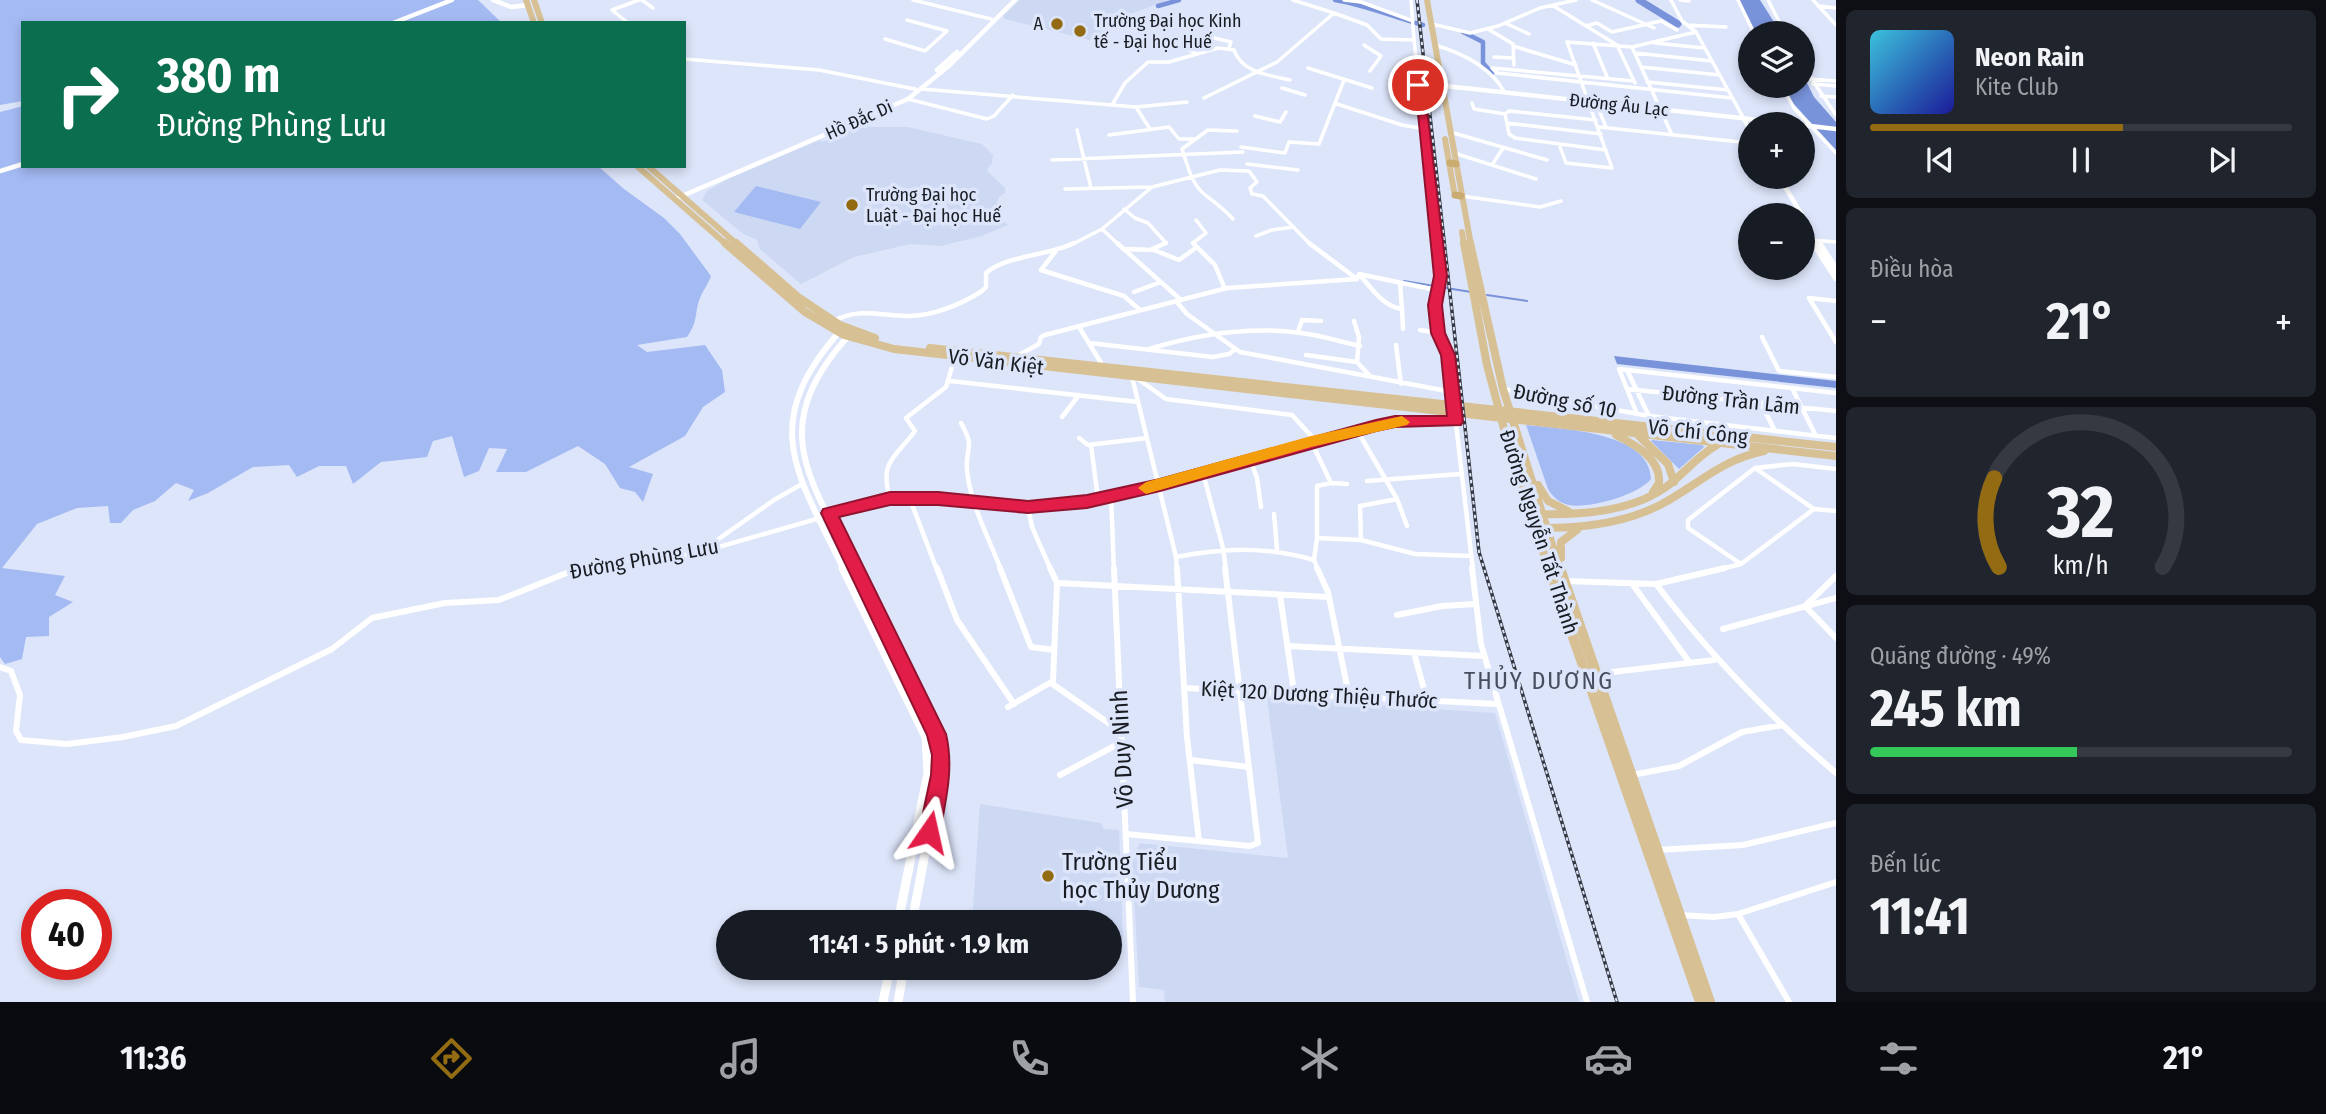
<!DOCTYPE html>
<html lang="vi">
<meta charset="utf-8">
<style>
body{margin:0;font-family:"Fira Sans Condensed",sans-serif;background:#20242c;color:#f1f3f6;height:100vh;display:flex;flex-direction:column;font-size:26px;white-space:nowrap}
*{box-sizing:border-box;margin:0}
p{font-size:23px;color:#9ea1a6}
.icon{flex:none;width:38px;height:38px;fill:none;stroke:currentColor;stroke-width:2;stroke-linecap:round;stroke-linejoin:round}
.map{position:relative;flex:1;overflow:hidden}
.drawer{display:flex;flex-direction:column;gap:10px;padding:10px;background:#0d0f14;width:490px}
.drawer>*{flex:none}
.banner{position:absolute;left:21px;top:21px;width:665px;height:147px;border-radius:0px;box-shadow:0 4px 10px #0003;background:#0b6e4f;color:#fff;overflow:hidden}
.buttons{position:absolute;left:1738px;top:21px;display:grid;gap:14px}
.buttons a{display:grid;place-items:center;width:77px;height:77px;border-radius:50%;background:#171b24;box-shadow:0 4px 10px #0003;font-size:35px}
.speed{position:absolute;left:21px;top:889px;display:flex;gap:14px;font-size:35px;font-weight:700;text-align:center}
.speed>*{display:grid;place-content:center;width:91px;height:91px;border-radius:50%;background:#171b24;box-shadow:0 4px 10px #0003;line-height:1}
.speed .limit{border:10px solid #d22;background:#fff;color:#111}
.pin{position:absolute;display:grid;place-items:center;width:60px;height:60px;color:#fff;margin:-30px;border:4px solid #fff;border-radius:50%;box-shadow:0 2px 7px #0007}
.me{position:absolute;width:77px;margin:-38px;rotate:11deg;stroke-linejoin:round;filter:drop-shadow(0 0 5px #0008)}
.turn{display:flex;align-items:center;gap:24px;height:147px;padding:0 21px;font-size:32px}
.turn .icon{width:91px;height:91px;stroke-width:2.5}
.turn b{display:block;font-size:49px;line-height:60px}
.big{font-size:52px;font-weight:700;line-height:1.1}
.drawer .widget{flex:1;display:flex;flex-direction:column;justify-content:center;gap:10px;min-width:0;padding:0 24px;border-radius:10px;background:#20242c}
.drawer .dial{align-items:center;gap:0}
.dial svg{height:182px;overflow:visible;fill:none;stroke:#363941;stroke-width:7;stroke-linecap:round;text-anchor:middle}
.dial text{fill:#f1f3f6;stroke:none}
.song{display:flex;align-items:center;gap:21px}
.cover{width:84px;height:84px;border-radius:10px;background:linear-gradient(135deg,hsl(190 70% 55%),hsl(240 70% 35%))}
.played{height:7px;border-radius:4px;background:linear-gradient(90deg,#926b13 60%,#363941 60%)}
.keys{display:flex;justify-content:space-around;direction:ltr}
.heat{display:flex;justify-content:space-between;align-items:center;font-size:38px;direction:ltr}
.charge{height:10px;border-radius:5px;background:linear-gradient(90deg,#34c759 49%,#363941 0)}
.trip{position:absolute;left:716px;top:910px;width:406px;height:70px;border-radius:35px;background:#171b24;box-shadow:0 4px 10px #0003;font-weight:700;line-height:70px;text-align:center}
.tabs{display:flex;height:112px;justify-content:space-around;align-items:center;background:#090b0e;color:#9ea1a6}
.tabs .icon{width:49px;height:49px}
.tabs .selected{color:#926b13}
.tabs b{font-size:32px;color:#f1f3f6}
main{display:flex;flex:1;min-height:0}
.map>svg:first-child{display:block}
</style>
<main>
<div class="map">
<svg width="1836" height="1002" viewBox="0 0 1836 1002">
<rect width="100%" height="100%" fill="#dde5fa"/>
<path fill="#cdd8f3" d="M1020 0H1168L1114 20 1098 42 1005 19 1003 16Z
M865 125 871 127H908L982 144 993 155 992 163 987 169 989 173 1005 188V193L999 197 995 208 999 218 1008 225 982 236 941 246 910 244 854 257 801 284 760 249 757 240 742 233 702 200 707 191 728 179 820 140 822 142Z
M1267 698 1495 713 1579 1002H1165L1164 990 1139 987 1132 858 1140 843 1288 858Z
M980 804 1101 823 1104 829 1119 830 1123 938 1110 937V922H972Z"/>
<path fill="#a4baf3" d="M0 0H478L502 23H23V101L0 105Z
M23 106V166H598L624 189 664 218 680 234 711 276C708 285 703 290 700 298 694 313 699 320 687 337L637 345 647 352 705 345 722 370 725 392 703 407 685 436 629 467 653 474 643 502 635 492 620 488 605 464 578 446 526 472H496L507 449 489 448 479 471 464 477 452 436 433 441 427 457 381 462 353 484 346 466H319L297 477 289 465 253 467 208 493 188 501 194 490 176 483 155 501 133 510 121 523H110L108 506 77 508 37 524 2 568 65 576 55 595 73 602 49 617V636L26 637 22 659 5 664 0 657V112Z
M756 186 821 202 800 229 734 212Z
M1526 425C1560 429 1650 431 1651 479 1638 495 1589 509 1569 505 1559 503 1553 497 1548 489Z
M1652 440 1702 445 1704 447 1679 469 1651 441Z"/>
<path fill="#7993da" d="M1739 0H1760L1781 33H1756Z
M1803 75 1814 97 1836 122V150L1792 102 1784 86H1802Z
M1614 356 1836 381V388L1617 364Z"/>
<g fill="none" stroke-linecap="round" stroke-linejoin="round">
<path stroke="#7993da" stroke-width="2" d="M1404 281 1471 292
M1487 295 1527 301"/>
<path stroke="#7993da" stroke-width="4.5" d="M1335 0C1366 5 1393 17 1423 25
M1158 6 1179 0
M1463 32 1483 42V63L1492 73"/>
<path stroke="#7993da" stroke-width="7" d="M1639 0 1678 24"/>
<path stroke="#fff" stroke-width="3.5" d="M642 0 653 8
M913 0 991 19
M1344 0 1361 2 1413 21
M1411 0C1416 82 1429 163 1437 245
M1592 0 1654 28
M1671 0 1682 21 1696 32 1744 119
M1680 0 1689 1
M1738 0 1754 33
M1768 0 1785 33
M1813 0 1836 25
M1552 5 1617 45 1635 83
M1820 6 1836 8
M1334 13 1367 25 1381 39 1414 40
M628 23 612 10 639 0
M1505 23 1529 34
M1432 24 1470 33 1498 26 1540 8 1576 0
M1687 25 1726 27
M1586 26 1597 23 1612 32 1661 21 1677 30
M1488 29 1513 44 1514 65
M1206 36 1231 42 1229 48
M1166 38 1195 53
M885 39 925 51 947 31 907 20
M1593 43 1608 79
M1655 43 1704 48
M1364 45 1381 56 1370 71
M1435 45C1462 53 1491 67 1505 93
M1513 46 1576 65
M1635 53 1712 61
M1747 53H1750
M1494 57 1513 58
M684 59 819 70 915 89
M1802 65 1836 115
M1641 67 1720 75
M1308 68 1372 88
M1810 79 1836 81
M1634 81 1492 68 1497 73 1732 98
M1647 82 1728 90
M1813 84 1836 86
M1782 86 1794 108 1836 153
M1282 88 1305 95
M922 89 1136 107 1187 102
M1821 96 1836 97
M1204 98 1277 62 1334 13 1293 0
M908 99 987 119 994 116 1013 95
M1472 103 1474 109 1505 114
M1596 103 1606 127
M1337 104 1402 125 1425 129
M1112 105 1125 83 1148 62H1169L1218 48 1234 50C1242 73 1269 75 1290 80
M1136 107 1150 129
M1255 116 1280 122 1286 112
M1596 120 1509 111 1505 114 1509 134 1515 138 1606 150
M1507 123 1601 134
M1599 127 1750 143
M1077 130 1091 188
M1450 132 1547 160
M1109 135 1169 127 1179 139H1196
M1672 135 1632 47 1696 32
M1559 144 1566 163 1612 168 1567 42 1632 47
M1241 147 1285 153 1289 142 1319 144 1344 80
M1454 153 1536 179
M1052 160 1243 152
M1247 164 1298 170
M1492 165 1503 148
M1065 189 1152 187
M1461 196 1540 207 1561 201
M1124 209 1135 218 1148 223 1166 243 1162 245
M1233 219C1224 209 1214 202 1204 194 1191 183 1187 164 1182 149L1208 130 1237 131
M1102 229 1119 245
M1256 236 1272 230 1294 227
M1812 240 1836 242
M1071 245 1102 229 1152 187 1220 170 1249 171 1257 182 1250 188 1252 194 1263 196 1311 245
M1195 245 1193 243 1206 233 1196 220"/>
<path stroke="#fff" stroke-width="4.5" d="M1117 243 1181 300
M1193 243 1215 265 1225 289
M1309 243 1357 279
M1437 243 1440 276 1435 305 1438 333 1448 355 1473 570
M1123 249 1154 250 1179 260 1197 247
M1152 249 1166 243
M1055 252 1041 270 1124 296 1140 310
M1360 275C1371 288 1384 307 1402 309L1400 284
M1134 292 1161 282
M1176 301 1187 314 1240 352 1452 392
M1836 301 1809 298 1836 342
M1402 309 1403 329
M834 321C860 307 882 316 909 316 933 316 962 304 982 291L986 287V273C1007 255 1048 256 1074 243
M1354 321 1359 337 1357 362 1370 376
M1079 327 1103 366
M1420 330 1438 333
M1298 332 1302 320 1321 321
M1762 337 1779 371 1836 377
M1089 343 1213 357 1229 354 1234 350
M1396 345 1401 384
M1149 349C1198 334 1250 326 1301 333 1321 335 1340 342 1360 346
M1306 355 1357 362
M1015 357 1039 344 1041 337 1045 335 1227 288 1357 279 1359 274 1436 290
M1627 370 1649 416
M1132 377 1176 557 1177 570
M1138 379 1166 399 1292 415 1315 440
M950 381 1138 402
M1792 388 1816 436
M1503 389 1649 416 1836 438
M1627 389 1836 411
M1761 403 1775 431
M1637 414 1619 369 1836 393
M1062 417 1079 395
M961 423C976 450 965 445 967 470 970 504 989 538 1001 570
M1357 430 1397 499 1407 526
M1079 438 1088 445 1147 438
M1311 441 1331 483 1317 486V538
M1091 445 1098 499
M1250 459 1257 478 1261 507
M1755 468 1814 509
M1203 473 1223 548 1226 570
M1367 481 1460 474
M1331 483 1347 484
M1111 496 1114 570
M890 498C879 461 895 458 915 431L906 418 946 387 955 357
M910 499 937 570
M1028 507 1032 527 1051 570
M1274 514 1277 549
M1361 540 1360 506 1397 499
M703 550 774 500 802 484
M1176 557C1225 548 1266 546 1314 560
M1314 560 1317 538 1361 540 1415 554 1471 556
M1314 560 1318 570
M1741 564 1688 528V520L1755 468 1793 464 1836 469
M572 570 615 561 694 554 890 498 938 499 1028 507 1087 502 1160 485 1311 441 1395 422 1455 421
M1717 570 1741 564 1814 509 1836 511"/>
<path stroke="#fff" stroke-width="6" d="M937 568 957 620 1014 704
M1000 568 1031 647 1054 650
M1114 568 1133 1002
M1177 568 1187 737 1199 841
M1317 568 1328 592 1349 696
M1472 568 1481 644 1587 1002
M1836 576 1805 606 1836 638
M1565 581 1656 584 1725 568
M1057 583 1329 597
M1656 584C1709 654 1769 716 1836 773
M1633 585 1690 663
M1280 595 1294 692
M1397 615 1442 606 1475 604
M1723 629 1836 598
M1288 646 1484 656
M1414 653 1427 700
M0 667 11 671 20 695 16 731 21 740 67 744 123 737 176 726 332 649 372 618 445 603 499 600 579 568
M1596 674 1714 660
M1051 683 1120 731
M1184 688 1497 704
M1008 707 1053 681 1057 583 1050 568
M1190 760 1249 767
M1060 775 1120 743
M1632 775 1679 766 1742 732 1783 725
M1126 834 1250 846 1258 843 1225 568
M1657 850 1743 845 1836 823
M1738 914 1789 1002
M1680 915 1714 917 1738 914 1836 882"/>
<path stroke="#fff" stroke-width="4.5" d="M493 0 511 7 528 5
M393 23 452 0
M937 70 957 52
M1436 85 1797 124
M1744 119 1750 130
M1802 125 1836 129
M0 171 23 164
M1779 177 1802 215
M675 199 908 99 950 65 1015 0
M1802 225 1815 245"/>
<path stroke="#fff" stroke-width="6" d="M1813 243 1836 278
M1819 243 1836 269
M841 330C757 424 797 473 844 570
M850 334C766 427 808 475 856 570"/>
<path stroke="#fff" stroke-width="9" d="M843 568 926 737 928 773 898 922
M856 568 928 711 939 750 940 775 912 922
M883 1002 890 968
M898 1002 904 968"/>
<path stroke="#d7c094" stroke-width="6" d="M526 0 534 23
M534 0 542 23
M1427 0 1471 245
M1445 139 1454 191
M637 166 727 245
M648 166 738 245
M1462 232 1464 245"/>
<path stroke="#d7c094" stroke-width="8" d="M725 243 805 312 844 335 894 349 1836 456
M736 243 798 297 840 325 875 338
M1464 243 1487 365 1507 440 1549 570
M1470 243 1503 389 1560 570
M930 348 1836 447
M1616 435C1636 445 1661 459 1659 483L1653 492
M1639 436 1668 464 1674 482
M1538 485 1548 501 1568 511
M1538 514C1580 515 1631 512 1666 487 1684 474 1697 456 1717 445
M1544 528C1583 528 1625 523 1660 505 1698 485 1720 460 1764 451
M1561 558V542L1578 529"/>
<path stroke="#d7c094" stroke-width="10" d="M1549 568 1700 1002
M1560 568 1710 1002"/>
<path stroke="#caab70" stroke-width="7" d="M1450 163 1456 164
M1455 195 1461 196"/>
<g stroke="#333740" stroke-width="3.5">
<path id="rail" d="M1417 0 1479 552 1617 1002"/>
</g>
<use href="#rail" stroke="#dde5fa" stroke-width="2" stroke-dasharray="3.5" stroke-linecap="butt"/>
</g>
<path fill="#e11d48" stroke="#92132f" stroke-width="2" d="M1415 83 1424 85 1447 276 1442 305 1445 333 1455 355 1463 421 1461 425 1395 427 1376 431 1160 491 1087 508 1028 513 938 505H890L839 517 946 734C954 768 946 799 940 832L937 839 929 842 922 839 919 832 931 775 932 755 927 735 821 513 823 509 890 492H938L1028 501 1087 495 1160 479 1376 420 1395 416H1447L1441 355 1431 333 1428 305 1434 276Z"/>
<path fill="#f59e0b" d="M1402 416 1410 422 1407 425 1311 447 1146 494 1138 488 1146 482 1311 436Z"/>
<g fill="#926b13" stroke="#dde5fa" stroke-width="2.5">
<circle cx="1057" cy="24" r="7"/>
<circle cx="1080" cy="31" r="7"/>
<circle cx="852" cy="205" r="7"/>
<circle cx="1048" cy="876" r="7"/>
</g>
<g text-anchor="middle" stroke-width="7" stroke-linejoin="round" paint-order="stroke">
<g font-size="18" fill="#191c23" stroke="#dde5fa" text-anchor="start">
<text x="1094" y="27">Trường Đại học Kinh<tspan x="1094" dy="21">tế - Đại học Huế</tspan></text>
<text x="1043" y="30" text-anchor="end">A</text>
<text x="866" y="201">Trường Đại học<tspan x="866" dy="21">Luật - Đại học Huế</tspan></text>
</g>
<g font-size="18" fill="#191c23" stroke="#dde5fa">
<text transform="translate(1619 105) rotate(6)" y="6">Đường Âu Lạc</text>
<text transform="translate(859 120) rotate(-24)" y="6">Hồ Đắc Di</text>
</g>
<g font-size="21" fill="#191c23" stroke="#dde5fa">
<text transform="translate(996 362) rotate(7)" y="7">Võ Văn Kiệt</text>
<text transform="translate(1731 400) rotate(6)" y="7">Đường Trần Lãm</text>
<text transform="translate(1565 401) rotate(11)" y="7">Đường số 10</text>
<text transform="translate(1698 432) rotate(6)" y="7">Võ Chí Công</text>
<text transform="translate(1539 532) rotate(72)" y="7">Đường Nguyễn Tất Thành</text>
<text transform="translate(644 559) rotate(-10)" y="7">Đường Phùng Lưu</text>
<text transform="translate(1319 695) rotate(3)" y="7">Kiệt 120 Dương Thiệu Thước</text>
</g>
<g font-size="24" letter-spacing="2" fill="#464d5e" stroke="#dde5fa">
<text x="1539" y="689">THỦY DƯƠNG</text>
</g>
<g font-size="24" fill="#191c23" stroke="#dde5fa">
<text transform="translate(1122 749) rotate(-93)" y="8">Võ Duy Ninh</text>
</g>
<g font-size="24" fill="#191c23" stroke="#dde5fa" text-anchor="start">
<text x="1062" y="870">Trường Tiểu<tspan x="1062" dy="28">học Thủy Dương</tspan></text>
</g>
</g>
</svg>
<div class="buttons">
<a><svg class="icon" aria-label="layers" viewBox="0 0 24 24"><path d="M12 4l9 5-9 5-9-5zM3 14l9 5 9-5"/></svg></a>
<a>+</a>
<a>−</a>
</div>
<div class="speed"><div class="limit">40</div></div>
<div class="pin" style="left:1418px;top:85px;background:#d93025"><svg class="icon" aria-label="arrive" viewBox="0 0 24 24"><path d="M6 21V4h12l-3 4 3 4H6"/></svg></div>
<svg class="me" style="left:929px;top:832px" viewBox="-20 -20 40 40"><path d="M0-17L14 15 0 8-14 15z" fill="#e11d48" stroke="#fff" stroke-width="4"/></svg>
<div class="trip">11:41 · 5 phút · 1.9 km</div>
<div class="banner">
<div class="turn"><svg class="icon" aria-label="right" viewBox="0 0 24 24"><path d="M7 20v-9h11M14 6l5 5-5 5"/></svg><div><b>380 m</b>Đường Phùng Lưu</div></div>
</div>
</div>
<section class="drawer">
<div class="widget">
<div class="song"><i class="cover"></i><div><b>Neon Rain</b><p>Kite Club</p></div></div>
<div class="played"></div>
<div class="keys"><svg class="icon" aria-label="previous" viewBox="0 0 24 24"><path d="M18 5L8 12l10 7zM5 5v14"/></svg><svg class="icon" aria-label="pause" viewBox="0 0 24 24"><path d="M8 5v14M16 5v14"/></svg><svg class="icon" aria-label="next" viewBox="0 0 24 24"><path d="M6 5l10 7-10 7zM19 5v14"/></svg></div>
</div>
<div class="widget"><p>Điều hòa</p>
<div class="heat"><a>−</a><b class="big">21°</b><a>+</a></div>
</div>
<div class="widget dial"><svg viewBox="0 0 100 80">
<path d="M14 69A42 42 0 1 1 86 69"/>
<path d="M14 69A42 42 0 0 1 12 30" stroke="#926b13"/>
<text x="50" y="56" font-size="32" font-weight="700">32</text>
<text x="50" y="72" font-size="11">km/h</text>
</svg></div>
<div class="widget"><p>Quãng đường · 49%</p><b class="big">245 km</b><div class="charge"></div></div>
<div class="widget"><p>Đến lúc</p><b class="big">11:41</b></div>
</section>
</main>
<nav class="tabs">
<b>11:36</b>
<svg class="icon selected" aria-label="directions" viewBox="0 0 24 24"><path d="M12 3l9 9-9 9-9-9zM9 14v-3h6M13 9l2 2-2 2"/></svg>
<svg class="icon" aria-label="music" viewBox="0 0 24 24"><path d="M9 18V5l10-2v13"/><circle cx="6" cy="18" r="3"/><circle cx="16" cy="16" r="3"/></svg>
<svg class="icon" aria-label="phone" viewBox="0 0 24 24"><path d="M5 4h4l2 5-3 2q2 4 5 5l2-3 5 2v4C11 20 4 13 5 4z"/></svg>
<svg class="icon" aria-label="climate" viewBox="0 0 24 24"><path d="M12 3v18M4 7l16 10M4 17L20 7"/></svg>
<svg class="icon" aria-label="car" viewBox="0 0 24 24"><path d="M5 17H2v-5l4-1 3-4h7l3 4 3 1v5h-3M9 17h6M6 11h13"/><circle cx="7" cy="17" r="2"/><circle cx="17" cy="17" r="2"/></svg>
<svg class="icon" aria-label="filters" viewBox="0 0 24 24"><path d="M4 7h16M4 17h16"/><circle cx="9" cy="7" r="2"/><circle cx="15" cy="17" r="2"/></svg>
<b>21°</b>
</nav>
